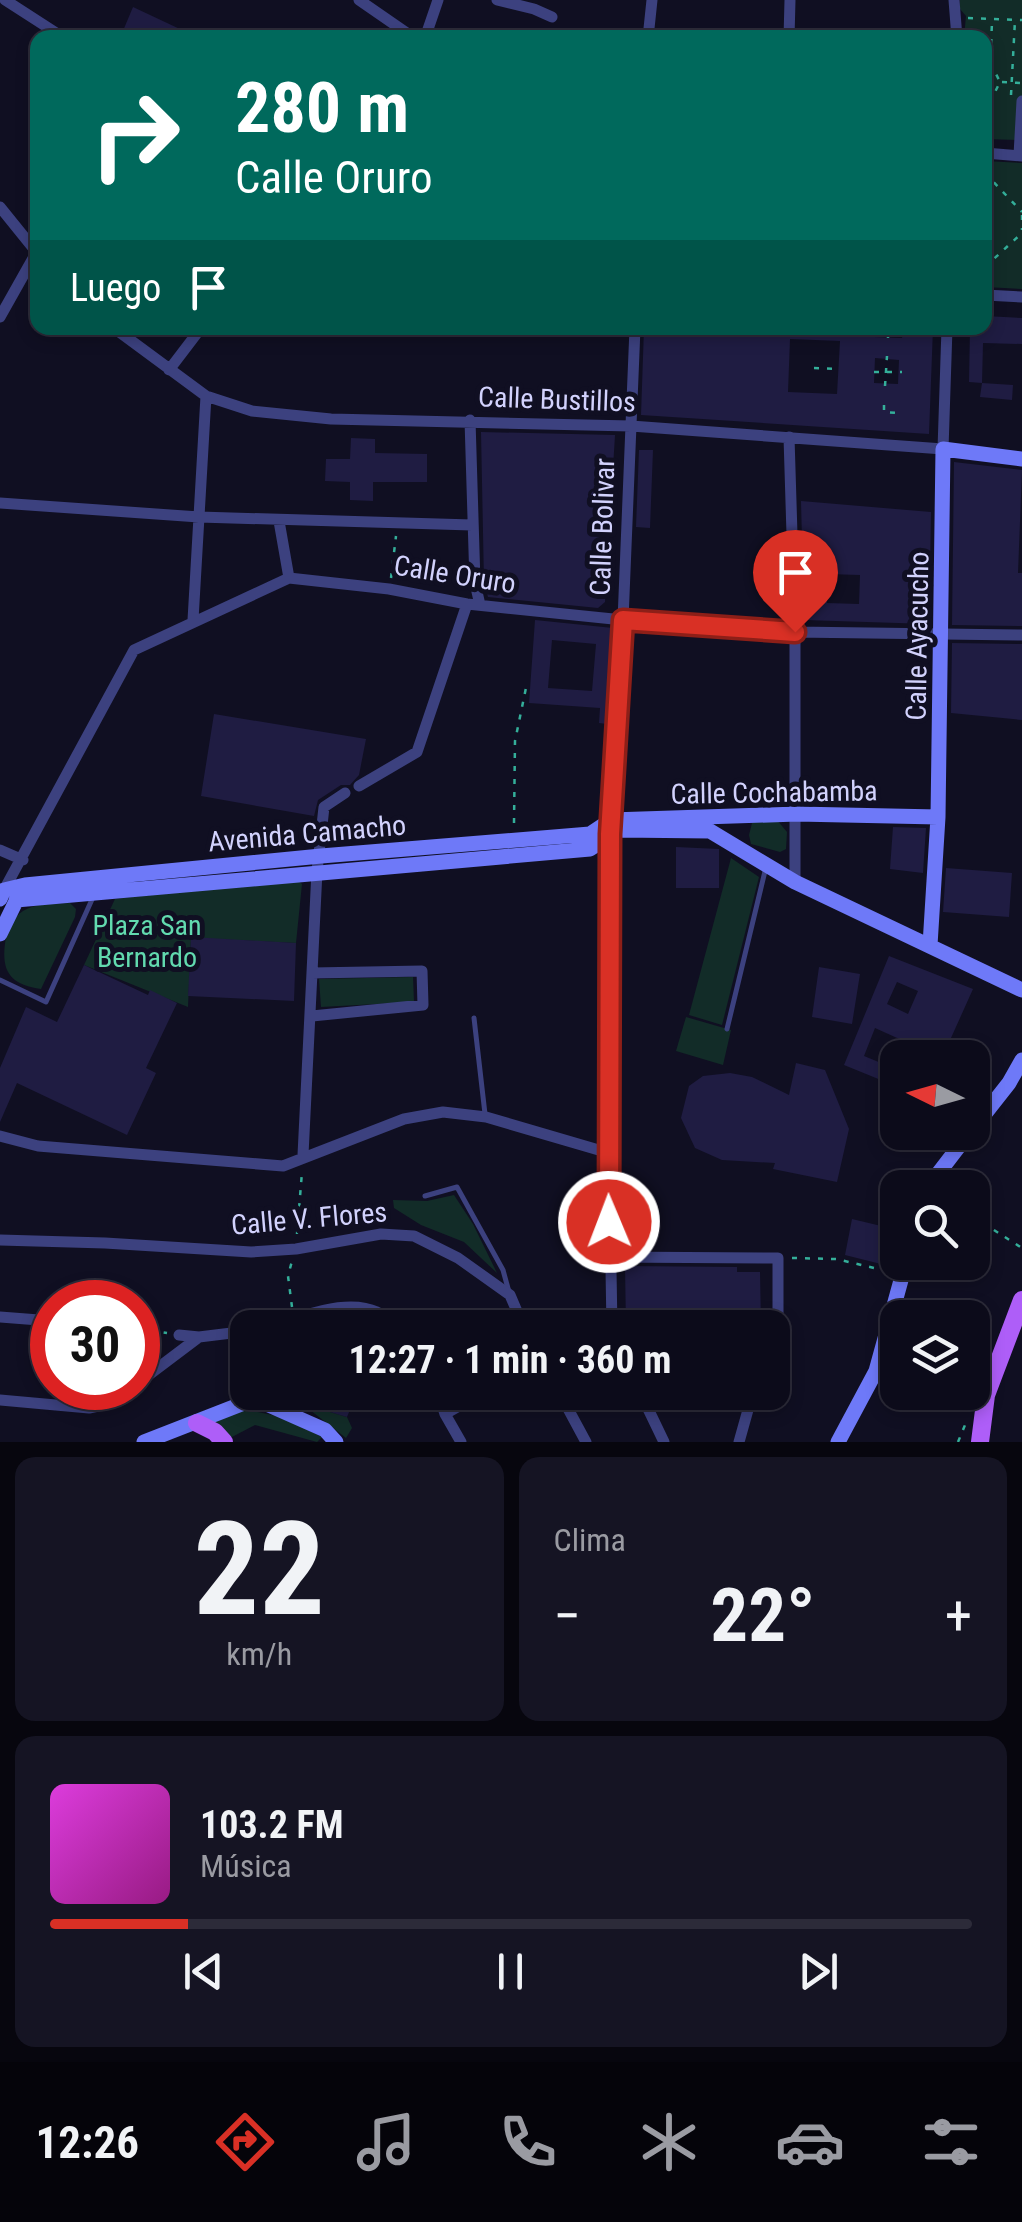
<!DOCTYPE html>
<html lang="es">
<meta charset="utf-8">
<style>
body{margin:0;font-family:"Roboto Condensed",sans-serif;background:#151423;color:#f1f3f6;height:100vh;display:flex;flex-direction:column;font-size:38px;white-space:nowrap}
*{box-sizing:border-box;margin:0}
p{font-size:32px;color:#9a9ba2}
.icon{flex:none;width:55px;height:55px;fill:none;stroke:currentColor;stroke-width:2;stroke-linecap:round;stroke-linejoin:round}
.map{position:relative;height:1442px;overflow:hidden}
.details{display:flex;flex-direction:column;gap:15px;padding:15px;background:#07060e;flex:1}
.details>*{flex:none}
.guide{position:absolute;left:30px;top:30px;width:962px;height:305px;border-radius:20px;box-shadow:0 5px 15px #0003,0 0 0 2px #2c2b39;background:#00695c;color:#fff;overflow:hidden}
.needle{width:65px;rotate:275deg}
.tools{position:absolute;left:880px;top:1040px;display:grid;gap:20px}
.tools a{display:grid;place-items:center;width:110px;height:110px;border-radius:20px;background:#0c0b1a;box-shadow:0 5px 15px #0003,0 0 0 2px #2c2b39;font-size:50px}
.speed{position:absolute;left:30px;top:1280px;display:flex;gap:20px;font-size:50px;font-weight:700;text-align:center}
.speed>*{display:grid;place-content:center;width:130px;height:130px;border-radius:50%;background:#0c0b1a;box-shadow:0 5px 15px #0003,0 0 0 2px #2c2b39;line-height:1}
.speed .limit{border:15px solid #d22;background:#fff;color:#111}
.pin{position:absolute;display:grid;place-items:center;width:85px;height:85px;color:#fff;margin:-102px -42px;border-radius:50% 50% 50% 0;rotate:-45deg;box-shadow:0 0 10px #0007}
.pin .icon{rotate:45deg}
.me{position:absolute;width:110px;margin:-55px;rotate:359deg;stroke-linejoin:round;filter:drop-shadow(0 0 8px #0008)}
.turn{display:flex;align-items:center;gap:35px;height:210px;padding:0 40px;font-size:45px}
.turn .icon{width:130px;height:130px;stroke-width:2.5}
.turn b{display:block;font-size:70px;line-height:85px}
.then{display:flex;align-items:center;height:95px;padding:0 40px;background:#0003;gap:20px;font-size:38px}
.big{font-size:75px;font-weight:700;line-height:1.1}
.details .card{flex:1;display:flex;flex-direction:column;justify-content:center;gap:15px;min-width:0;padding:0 35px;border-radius:20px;background:#151423}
.details .dial{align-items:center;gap:0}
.dial b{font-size:130px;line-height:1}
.song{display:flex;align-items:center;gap:30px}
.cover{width:120px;height:120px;border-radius:15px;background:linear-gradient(135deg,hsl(300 70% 55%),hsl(310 70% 35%))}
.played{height:10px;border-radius:5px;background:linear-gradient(90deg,#d93025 15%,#2c2b39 15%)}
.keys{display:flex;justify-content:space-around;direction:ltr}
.heat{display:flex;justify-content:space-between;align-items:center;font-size:55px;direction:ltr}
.details .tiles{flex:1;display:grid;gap:15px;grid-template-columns:1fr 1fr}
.card:last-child{grid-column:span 2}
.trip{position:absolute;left:230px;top:1310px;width:560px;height:100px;border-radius:20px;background:#0c0b1a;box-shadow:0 5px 15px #0003,0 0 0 2px #2c2b39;font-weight:700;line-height:100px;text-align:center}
.tab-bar{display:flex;height:160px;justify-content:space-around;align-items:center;background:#05040a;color:#9a9ba2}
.tab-bar .icon{width:70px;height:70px}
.tab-bar .selected{color:#d93025}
.tab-bar b{font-size:45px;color:#f1f3f6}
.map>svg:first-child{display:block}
</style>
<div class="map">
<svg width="1022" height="1442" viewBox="0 0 1022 1442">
<rect width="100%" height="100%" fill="#100f22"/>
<path fill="#122c28" d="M960 0H1022V140L985 139V38L964 37 966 16 960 9Z
M985 161 1022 163V289L985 287Z
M760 818 777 820 787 832 786 849 780 852 751 844 749 835 752 823Z
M731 858 759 877 722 1025 689 1015Z
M296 879 302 884 296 943 191 938 188 1007 84 965 115 899Z
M70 903 76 909 75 917 41 989C9 984 0 971 6 937 10 927 13 917 23 911 35 903 55 904 70 903Z
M413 977 414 1002 321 1007 319 979Z
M686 1017 731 1030 723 1065 676 1051Z
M454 1195 473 1224 497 1273 464 1242 421 1225 394 1208 393 1200 427 1201Z
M275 1393H319L317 1399 330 1412 347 1417 352 1428 346 1438 310 1410 275 1400Z
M243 1409 282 1417 322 1437 317 1442 255 1425 230 1438 211 1423Z"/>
<path fill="#1f1c42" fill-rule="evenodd" d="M133 7 199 38H120Z
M985 316 1022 318V344L983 343 982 383 969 382 970 328H985Z
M644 328H874V337L902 338 903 328H933L929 434 641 415ZM790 339 840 341 837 394 788 392ZM875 358 899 360 898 384 874 383Z
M982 383 1013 385 1012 400 980 397Z
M481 432 615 435 605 602 598 608 488 597 484 582Z
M351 438 375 439V453L427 454V482H373V501L350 500V482L325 481 326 459H350Z
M639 450H653L650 528 636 527Z
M954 462 1022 470 1018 573H1022V626L952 625Z
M801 501 931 512 929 624 804 620ZM827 574 860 575 859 604 827 603Z
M535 620 613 628 607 724 599 723 600 708 529 703ZM552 640 596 644 592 691 548 688Z
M952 643 1022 644V720L951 713Z
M214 714 366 739 359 775 350 785H341L318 800 314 816 201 796Z
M893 827 926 828 923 873 890 869Z
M676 847 719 849V888H676Z
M946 868 1012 873 1009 917 943 912Z
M191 937 296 943 294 1001 188 996Z
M889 956 973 989 942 1058 921 1048 917 1058H899L906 1042 875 1028 864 1056 898 1070V1087L844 1065ZM897 982 918 991 908 1014 887 1004Z
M84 965 148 995 150 990 177 1003 146 1068 156 1073 127 1135 17 1083 0 1122V1068L26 1007 57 1022Z
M819 967 860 974 852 1024 812 1017Z
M796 1063 825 1070 849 1129 837 1182 773 1169 775 1163 722 1160 695 1148 681 1118 689 1086 703 1076 730 1073 752 1077 789 1095Z
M852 1219 898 1230V1255L893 1267 845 1255Z
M625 1266 737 1267V1272H760L761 1325 626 1326Z
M339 1317 367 1319 374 1321 373 1328H304Z
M311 1392H429V1398L385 1406 355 1398 347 1417 330 1412Z"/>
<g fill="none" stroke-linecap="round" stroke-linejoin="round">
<path stroke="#34af9a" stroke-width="2.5" stroke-dasharray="5 8" stroke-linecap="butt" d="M968 18 1022 20
M990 70 992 22
M985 71 995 72 1000 82 995 92 985 93
M1002 82 1022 83
M1011 95 1015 20
M985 129 987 95
M985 173 1022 212
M1022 215V230
M985 267 1022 233
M888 338V332L903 333
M814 368 838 369
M874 372H902
M885 386 887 356
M884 405V412L898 413
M391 578 396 536
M514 823 515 741 527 683
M972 1216 1022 1248
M297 1234 302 1172
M792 1258 836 1259 887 1271
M292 1307 288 1276 292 1261
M138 1328 167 1333
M922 1392 966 1413
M958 1442 965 1425"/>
<path stroke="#3c417f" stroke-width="5" d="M0 980 46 1002 94 895
M474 1018 485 1114
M727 1029 766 867
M425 1196 457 1187 503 1270 509 1292"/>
<path stroke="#3c417f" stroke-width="11" d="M5 0 64 38
M359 0 414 38
M497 0 534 9 552 17
M954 0 957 38
M425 38 438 0
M648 38 652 0
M789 38 790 0
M985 153 1022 156
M1019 155 1022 101
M0 207 38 254
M985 295 1022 297
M0 317 36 253
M114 328 206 396 252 411 331 419 631 426 943 449 947 328
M169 370 201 328
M470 420 475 583 480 605
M789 437 795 632V882
M0 503 199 517 472 525
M279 521 289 578
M193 620 206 396
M359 786 417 752 467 604
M0 850 23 860
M4 890 134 650 289 578 389 589 467 604 623 620 795 632 1022 635
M312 1016 423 1005 422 971 312 973
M0 1136 38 1146 283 1166 404 1119 443 1112 486 1117 609 1153
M303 1155 317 871 324 807 345 793
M0 1240 105 1243 251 1252 296 1249 381 1234 414 1236 458 1258 510 1295 524 1328
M610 1257 778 1258V1316L772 1334
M0 1317 52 1321
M271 1328C300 1316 347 1298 377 1312 384 1315 391 1323 397 1328
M612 1328 609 1153 610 834 623 620 635 328
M179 1335 199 1337
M138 1383 199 1337 248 1331
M438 1392 445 1414 461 1442
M559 1392 586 1442
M640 1392 664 1442
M0 1400 89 1408 103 1405 130 1388
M445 1414 484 1392
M739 1442 753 1392"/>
<path stroke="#6e79f8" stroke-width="15" d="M0 899 4 890 25 885 321 856 590 834 611 820 797 814 938 817
M16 900 590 849 620 830 710 831 795 882 1022 990
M0 934 20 893
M930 945 938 817 943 449 1022 459
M972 1130 1009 1083 1022 1060
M927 1188 970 1132
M144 1442 244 1403H264L325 1430 336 1442
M838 1442 876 1371 906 1262"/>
<path stroke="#ae5ef8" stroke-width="18" d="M197 1423 215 1432 224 1442
M980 1442 986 1395 1022 1300"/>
</g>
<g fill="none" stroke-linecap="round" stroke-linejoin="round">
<g stroke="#8d1f18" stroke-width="25">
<path id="route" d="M609 1222 610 834 623 620 795 632"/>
</g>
<use href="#route" stroke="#d93025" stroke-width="18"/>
</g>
<g text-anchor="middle" stroke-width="10" stroke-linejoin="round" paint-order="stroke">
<g font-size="28" fill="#d2d2fd" stroke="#100f22">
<text transform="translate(557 399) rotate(2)" y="10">Calle Bustillos</text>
<text transform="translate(602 527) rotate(-88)" y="10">Calle Bolivar</text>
<text transform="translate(455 574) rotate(9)" y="10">Calle Oruro</text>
<text transform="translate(917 636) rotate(-89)" y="10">Calle Ayacucho</text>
<text transform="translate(774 792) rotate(-1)" y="10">Calle Cochabamba</text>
<text transform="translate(307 833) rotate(-5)" y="10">Avenida Camacho</text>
<text transform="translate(309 1218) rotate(-5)" y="10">Calle V. Flores</text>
</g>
<g font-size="28" fill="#62daaf" stroke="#100f22">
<text x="147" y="935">Plaza San<tspan x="147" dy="32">Bernardo</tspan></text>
</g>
</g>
</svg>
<div class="tools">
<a><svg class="needle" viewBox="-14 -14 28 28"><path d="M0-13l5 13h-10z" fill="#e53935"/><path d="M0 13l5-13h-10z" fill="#9a9ba2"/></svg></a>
<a><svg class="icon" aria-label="search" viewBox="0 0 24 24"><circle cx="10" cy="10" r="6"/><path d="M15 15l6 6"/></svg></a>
<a><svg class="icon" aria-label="layers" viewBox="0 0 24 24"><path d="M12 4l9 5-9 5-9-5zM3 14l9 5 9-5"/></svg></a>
</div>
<div class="speed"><div class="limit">30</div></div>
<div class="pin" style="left:795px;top:632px;background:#d93025"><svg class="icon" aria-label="arrive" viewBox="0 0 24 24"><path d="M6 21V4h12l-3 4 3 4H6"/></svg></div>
<svg class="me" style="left:609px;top:1222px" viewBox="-20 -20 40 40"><circle r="17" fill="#d93025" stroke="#fff" stroke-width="3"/><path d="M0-11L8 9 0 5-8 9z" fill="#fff"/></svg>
<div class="trip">12:27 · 1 min · 360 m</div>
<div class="guide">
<div class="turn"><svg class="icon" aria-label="right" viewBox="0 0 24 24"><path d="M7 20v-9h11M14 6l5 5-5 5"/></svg><div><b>280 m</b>Calle Oruro</div></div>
<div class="then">Luego<svg class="icon" aria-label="arrive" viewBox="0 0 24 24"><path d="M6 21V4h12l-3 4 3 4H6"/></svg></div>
</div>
</div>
<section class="details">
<div class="tiles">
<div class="card dial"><b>22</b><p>km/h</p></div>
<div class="card"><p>Clima</p>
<div class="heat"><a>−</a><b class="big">22°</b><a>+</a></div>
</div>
<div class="card">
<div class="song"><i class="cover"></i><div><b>103.2 FM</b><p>Música</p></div></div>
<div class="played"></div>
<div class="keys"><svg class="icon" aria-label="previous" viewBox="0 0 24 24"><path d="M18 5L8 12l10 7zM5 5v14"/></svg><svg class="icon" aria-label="pause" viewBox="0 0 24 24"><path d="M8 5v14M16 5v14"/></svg><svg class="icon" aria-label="next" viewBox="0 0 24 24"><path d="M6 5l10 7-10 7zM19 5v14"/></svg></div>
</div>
</div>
</section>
<nav class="tab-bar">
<b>12:26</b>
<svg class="icon selected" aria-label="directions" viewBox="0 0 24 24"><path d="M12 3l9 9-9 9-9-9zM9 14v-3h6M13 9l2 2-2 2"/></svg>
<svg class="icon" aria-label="music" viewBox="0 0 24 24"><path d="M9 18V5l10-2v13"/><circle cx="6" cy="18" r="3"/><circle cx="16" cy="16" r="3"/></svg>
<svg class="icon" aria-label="phone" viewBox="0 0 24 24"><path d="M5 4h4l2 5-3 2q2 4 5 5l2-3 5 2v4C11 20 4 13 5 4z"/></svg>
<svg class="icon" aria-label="climate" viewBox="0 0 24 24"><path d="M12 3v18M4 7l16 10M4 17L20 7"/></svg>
<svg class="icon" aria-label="car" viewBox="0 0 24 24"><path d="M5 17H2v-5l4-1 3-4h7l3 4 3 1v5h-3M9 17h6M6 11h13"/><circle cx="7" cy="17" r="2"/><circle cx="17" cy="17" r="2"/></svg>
<svg class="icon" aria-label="filters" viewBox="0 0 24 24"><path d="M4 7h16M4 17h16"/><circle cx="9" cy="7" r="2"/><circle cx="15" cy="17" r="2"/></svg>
</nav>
